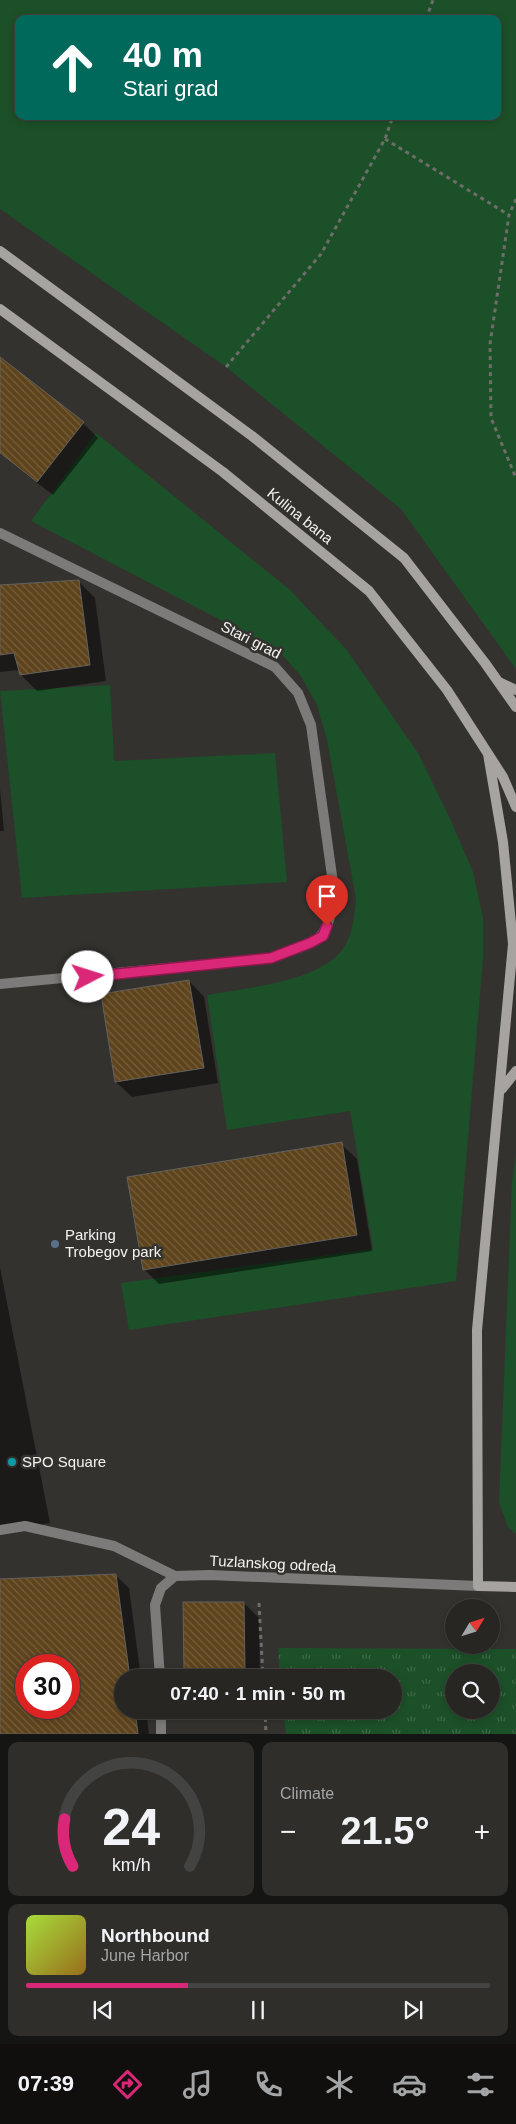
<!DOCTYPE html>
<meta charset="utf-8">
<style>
body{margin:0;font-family:Helvetica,sans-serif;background:#2f2e2b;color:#f1f3f6;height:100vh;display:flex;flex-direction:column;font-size:19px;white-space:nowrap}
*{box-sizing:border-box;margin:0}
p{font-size:16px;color:#a4a5a6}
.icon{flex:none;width:28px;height:28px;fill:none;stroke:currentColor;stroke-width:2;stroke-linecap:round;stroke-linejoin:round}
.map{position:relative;height:1734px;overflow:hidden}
.panel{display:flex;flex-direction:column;gap:8px;padding:8px;background:#151513;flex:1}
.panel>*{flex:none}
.hud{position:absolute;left:15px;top:15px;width:486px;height:105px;border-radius:10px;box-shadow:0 2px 8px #0003,0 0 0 1px #434341;background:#00695c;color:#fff;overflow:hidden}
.needle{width:32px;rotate:52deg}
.fabs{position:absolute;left:445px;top:1599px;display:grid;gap:10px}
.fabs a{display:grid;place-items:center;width:55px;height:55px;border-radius:50%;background:#272623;box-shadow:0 2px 8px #0003,0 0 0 1px #434341;font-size:25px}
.speed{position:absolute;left:15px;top:1654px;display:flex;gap:10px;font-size:25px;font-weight:700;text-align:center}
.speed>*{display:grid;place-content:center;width:65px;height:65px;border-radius:50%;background:#272623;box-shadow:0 2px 8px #0003,0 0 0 1px #434341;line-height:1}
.speed .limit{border:8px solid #d22;background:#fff;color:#111}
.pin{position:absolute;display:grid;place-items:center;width:42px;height:42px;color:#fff;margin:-51px -21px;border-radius:50% 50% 50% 0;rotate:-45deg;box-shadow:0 0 5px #0007}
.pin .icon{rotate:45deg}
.me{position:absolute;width:55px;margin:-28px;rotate:85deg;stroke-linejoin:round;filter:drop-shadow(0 0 4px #0008)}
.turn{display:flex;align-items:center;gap:18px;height:105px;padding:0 25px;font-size:22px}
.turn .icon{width:65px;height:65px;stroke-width:2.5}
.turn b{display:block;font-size:35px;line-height:42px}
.big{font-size:38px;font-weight:700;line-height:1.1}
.panel .card{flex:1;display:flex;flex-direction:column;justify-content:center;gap:8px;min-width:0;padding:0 18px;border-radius:10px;background:#2f2e2b}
.panel .dial{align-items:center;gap:0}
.dial svg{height:130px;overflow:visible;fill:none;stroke:#434341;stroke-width:7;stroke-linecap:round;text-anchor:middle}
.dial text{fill:#f1f3f6;stroke:none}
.song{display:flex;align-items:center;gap:15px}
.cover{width:60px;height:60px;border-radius:8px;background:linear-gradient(135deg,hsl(80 70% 55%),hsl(40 70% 35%))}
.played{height:5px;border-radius:2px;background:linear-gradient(90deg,#db2777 35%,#434341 35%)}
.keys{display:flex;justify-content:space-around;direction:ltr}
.heat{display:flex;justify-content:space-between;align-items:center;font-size:28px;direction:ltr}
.panel .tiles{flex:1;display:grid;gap:8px;grid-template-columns:1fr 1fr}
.card:last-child{grid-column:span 2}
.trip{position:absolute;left:114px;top:1669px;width:288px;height:50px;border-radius:25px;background:#272623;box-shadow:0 2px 8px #0003,0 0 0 1px #434341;font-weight:700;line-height:50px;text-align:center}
.tab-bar{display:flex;height:80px;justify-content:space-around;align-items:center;background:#100f0e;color:#a4a5a6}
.tab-bar .icon{width:35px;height:35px}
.tab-bar .selected{color:#db2777}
.tab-bar b{font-size:22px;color:#f1f3f6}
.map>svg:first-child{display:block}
</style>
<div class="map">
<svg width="516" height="1734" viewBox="0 0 516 1734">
<defs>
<pattern id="park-tufts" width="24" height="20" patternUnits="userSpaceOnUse" patternTransform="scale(1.25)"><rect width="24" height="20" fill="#1c5028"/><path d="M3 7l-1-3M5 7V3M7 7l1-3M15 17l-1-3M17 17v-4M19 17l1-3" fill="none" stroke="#3e6a48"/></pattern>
<pattern id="building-back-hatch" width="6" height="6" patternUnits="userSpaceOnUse" patternTransform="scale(1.25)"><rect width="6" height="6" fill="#5e441c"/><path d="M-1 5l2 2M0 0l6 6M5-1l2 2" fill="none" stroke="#765f3d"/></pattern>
</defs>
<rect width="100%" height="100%" fill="#34322f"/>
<path fill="#1c5028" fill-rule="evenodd" d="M0 0H516V669L401 509 226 367 0 209ZM19 19H498V116H19Z
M96 433 290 590 346 649 418 753 451 821 473 872 483 918V958L456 1281 129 1330 121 1283 373 1249 350 1111 227 1130 207 995C245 988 318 982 342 950 353 936 354 916 356 898L327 740 317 705 301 676 278 650 31 521Z
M110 685 114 761 275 753 287 882 22 898 0 691Z
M516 1154V1534L508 1527 499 1502 512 1183Z"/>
<path fill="url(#park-tufts)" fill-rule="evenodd" d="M278 1648 516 1649V1734H286L283 1710H392V1678L280 1677ZM454 1672H491V1710H454Z"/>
<path fill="#0007" fill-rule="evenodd" d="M0 358 83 423 98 438 53 495 0 454Z
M78 581 95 598 106 681 37 691 21 675 20 670 0 672V586Z
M0 789 4 831H0Z
M189 981 204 997 218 1083 132 1097 116 1082Z
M341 1144 357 1159 372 1251 159 1284 144 1269Z
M0 1267 50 1523 0 1533Z
M115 1575 129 1588 141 1678H122V1710H146L149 1734H1L0 1580ZM26 1665H69V1708H26Z
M244 1603 259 1618 260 1678H191L185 1671Z"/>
<path fill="url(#building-back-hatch)" stroke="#63615e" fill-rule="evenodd" d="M0 357 84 422 37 482 0 453Z
M79 580 90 665 20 675 14 653 0 655V585Z
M189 980 204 1068 115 1082 101 994Z
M342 1142 357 1235 143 1270 127 1177Z
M116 1574 130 1678H122V1710H135L138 1734H0V1579ZM26 1665H69V1708H26Z
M183 1602H244L245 1671 184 1672Z"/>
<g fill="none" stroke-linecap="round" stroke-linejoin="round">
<path stroke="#6f6d6a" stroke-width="3" stroke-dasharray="4 4" stroke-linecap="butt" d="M426 19 433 0
M385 139 509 215
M516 199 509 215 490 344 491 418 516 478
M226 367 321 254 385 139 393 116
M259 1603 263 1678
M265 1710 266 1734"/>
<path stroke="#7c7b79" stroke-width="10" d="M0 533 275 667 298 693 311 725 334 890C329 945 318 940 271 958L0 984
M0 1530 25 1526 114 1546 175 1576
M160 1678 155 1605 161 1588 175 1576 210 1575 478 1586
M161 1710V1734"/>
<path stroke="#a6a3a1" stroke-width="10" d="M0 251 252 436 404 558 485 663 516 707
M0 309 223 472 369 591 447 690 503 777 516 807
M499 682 516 690
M488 754 503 842 513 944 477 1330 478 1586 516 1587
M502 1089 516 1071"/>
</g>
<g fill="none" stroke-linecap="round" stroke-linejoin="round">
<g stroke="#8e194d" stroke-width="12">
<path id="route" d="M88 977 271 958 310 943 323 936 327 926"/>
</g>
<use href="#route" stroke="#db2777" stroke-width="9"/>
</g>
<circle fill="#5c6f8a" stroke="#34322f" stroke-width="2" cx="55" cy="1244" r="5"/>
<circle fill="#0f9aa8" stroke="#34322f" stroke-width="2" cx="12" cy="1462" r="5"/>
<g text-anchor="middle" stroke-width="5" stroke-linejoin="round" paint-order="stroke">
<g font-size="15" fill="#f4f3f1" stroke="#34322f">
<text transform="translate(300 516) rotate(39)" y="5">Kulina bana</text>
<text transform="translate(251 640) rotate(27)" y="5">Stari grad</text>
<text transform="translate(273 1564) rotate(3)" y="5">Tuzlanskog odreda</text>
</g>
<g font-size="15" fill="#f4f3f1" stroke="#34322f" text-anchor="start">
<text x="65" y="1240">Parking<tspan x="65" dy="17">Trobegov park</tspan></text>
<text x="22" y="1467">SPO Square</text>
</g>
</g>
</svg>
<div class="fabs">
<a><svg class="needle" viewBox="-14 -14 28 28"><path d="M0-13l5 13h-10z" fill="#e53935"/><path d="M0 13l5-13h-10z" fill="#a4a5a6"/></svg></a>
<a><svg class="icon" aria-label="search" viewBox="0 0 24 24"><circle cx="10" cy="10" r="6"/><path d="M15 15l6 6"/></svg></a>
</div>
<div class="speed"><div class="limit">30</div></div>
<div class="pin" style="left:327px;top:926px;background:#d93025"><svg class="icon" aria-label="arrive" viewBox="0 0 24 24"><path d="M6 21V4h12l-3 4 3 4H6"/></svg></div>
<svg class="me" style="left:88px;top:977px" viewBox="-20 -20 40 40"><circle r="19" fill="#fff"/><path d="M0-13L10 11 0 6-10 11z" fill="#db2777"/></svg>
<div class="trip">07:40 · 1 min · 50 m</div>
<div class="hud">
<div class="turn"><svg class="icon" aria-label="ahead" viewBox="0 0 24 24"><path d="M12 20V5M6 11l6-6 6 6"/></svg><div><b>40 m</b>Stari grad</div></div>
</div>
</div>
<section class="panel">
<div class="tiles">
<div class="card dial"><svg viewBox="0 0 100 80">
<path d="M14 69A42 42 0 1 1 86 69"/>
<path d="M14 69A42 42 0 0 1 9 40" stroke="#db2777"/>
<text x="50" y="56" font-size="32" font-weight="700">24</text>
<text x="50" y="72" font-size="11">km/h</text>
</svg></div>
<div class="card"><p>Climate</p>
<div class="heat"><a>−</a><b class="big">21.5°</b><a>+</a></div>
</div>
<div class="card">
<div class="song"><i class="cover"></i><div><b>Northbound</b><p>June Harbor</p></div></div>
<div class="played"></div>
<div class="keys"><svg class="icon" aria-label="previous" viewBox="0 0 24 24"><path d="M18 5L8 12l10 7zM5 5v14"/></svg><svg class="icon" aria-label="pause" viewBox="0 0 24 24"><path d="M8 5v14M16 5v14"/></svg><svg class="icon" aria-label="next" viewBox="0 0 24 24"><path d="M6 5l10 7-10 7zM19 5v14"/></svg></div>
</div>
</div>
</section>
<nav class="tab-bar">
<b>07:39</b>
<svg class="icon selected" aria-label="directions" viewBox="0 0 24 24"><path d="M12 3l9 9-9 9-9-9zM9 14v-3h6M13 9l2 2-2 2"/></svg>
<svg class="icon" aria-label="music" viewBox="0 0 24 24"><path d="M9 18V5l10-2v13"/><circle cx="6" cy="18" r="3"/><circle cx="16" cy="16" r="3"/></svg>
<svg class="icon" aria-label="phone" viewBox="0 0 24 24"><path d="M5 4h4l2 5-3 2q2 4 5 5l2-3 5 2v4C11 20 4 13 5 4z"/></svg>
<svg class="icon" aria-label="climate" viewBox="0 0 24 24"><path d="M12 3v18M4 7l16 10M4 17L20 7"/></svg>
<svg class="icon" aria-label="car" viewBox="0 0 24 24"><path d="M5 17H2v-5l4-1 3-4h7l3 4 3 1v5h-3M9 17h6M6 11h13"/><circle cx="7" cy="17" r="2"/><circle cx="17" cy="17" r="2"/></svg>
<svg class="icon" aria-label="filters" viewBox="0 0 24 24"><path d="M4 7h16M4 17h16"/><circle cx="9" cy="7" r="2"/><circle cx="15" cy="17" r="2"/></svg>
</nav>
